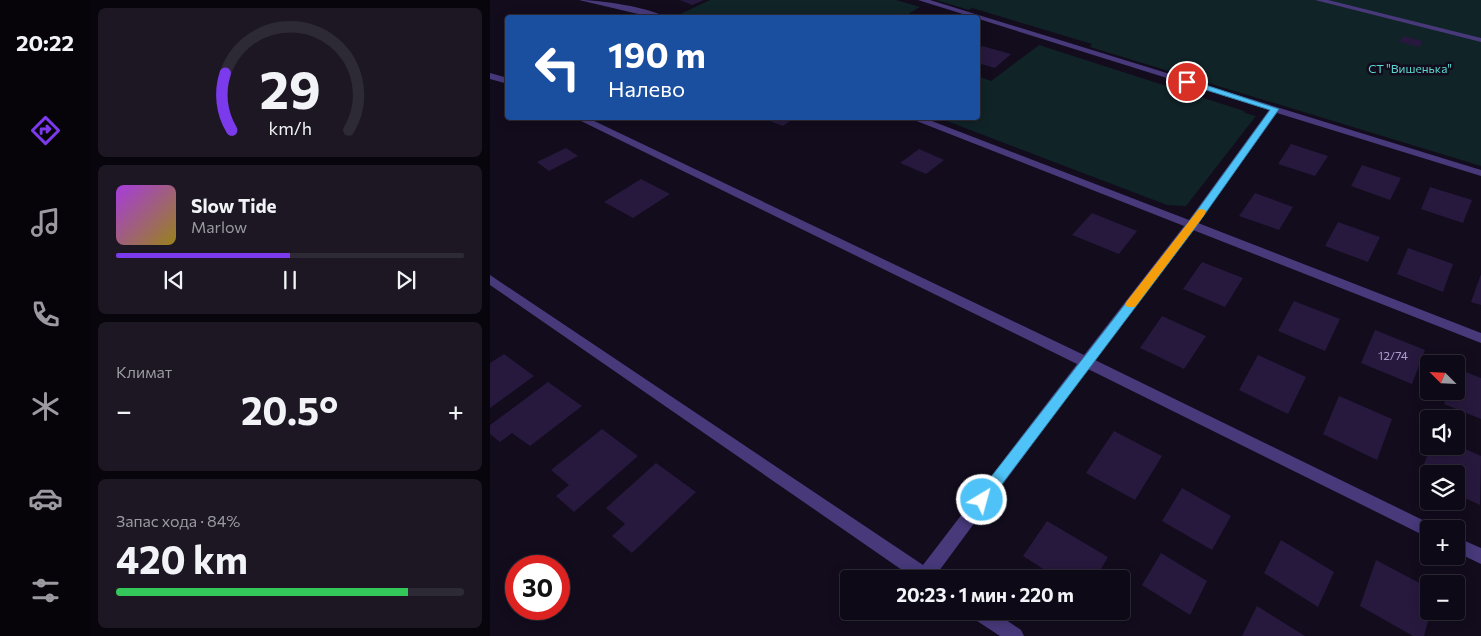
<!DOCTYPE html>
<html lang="ru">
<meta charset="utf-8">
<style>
body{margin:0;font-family:Commissioner,sans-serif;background:#1c1723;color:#f1f3f6;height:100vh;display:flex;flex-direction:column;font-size:19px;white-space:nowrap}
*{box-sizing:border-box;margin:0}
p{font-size:16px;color:#9b9aa1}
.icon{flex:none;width:28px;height:28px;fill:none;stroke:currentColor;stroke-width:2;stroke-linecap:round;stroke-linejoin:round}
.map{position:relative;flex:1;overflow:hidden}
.details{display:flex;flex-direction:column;gap:8px;padding:8px;background:#08050c;width:400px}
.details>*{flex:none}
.guide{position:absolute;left:15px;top:15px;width:475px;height:105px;border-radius:5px;box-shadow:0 2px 12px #0003,0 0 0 1px #2e2a35;background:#1a4fa0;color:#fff;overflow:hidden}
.needle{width:32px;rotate:294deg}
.buttons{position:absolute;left:930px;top:355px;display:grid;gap:10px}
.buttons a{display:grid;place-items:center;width:45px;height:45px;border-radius:5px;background:#0e0916;box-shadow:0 2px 12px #0003,0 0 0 1px #2e2a35;font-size:25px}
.speed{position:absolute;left:15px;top:555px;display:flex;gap:10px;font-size:25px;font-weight:700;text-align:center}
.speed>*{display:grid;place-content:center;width:65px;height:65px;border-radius:50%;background:#0e0916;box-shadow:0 2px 12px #0003,0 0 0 1px #2e2a35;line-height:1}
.speed .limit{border:8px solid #d22;background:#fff;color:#111}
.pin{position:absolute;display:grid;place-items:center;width:42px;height:42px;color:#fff;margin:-21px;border:2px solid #fff;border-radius:50%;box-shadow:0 1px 5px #0007}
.me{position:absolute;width:55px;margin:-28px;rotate:37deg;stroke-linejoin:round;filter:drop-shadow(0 0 4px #0008)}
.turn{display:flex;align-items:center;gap:18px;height:105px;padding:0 20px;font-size:22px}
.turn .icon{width:65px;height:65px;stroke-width:2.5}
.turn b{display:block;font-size:35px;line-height:42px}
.big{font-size:38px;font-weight:700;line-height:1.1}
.details .widget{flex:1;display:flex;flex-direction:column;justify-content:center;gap:8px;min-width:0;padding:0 18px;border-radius:8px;background:#1c1723}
.details .dial{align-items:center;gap:0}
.dial svg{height:130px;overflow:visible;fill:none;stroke:#2e2a35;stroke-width:7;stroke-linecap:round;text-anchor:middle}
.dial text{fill:#f1f3f6;stroke:none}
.song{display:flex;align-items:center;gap:15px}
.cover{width:60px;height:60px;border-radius:8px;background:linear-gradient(135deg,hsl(280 70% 55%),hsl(50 70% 35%))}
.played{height:5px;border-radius:2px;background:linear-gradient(90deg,#7c3aed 50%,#2e2a35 50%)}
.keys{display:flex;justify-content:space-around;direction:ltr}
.heat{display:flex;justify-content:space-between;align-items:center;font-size:28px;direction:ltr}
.charge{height:8px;border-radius:4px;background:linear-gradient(90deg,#34c759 84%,#2e2a35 0)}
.trip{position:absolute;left:350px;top:570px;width:290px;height:50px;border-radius:5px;background:#0e0916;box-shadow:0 2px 12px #0003,0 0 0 1px #2e2a35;font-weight:700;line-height:50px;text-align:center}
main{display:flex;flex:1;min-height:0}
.menu{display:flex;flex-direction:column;width:90px;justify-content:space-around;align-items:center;background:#060409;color:#9b9aa1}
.menu .icon{width:35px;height:35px}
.menu .current{color:#7c3aed}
.menu b{font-size:22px;color:#f1f3f6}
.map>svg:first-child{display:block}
</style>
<main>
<nav class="menu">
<b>20:22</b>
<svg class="icon current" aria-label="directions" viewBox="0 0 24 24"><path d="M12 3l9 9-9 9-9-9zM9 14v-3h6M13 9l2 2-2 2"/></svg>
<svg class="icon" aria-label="music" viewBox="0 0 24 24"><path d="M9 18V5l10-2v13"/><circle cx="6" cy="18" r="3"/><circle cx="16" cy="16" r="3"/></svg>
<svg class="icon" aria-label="phone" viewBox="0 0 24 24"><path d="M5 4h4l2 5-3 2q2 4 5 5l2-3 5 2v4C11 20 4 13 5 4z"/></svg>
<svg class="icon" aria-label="climate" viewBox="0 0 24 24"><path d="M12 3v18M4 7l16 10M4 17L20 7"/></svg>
<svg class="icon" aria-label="car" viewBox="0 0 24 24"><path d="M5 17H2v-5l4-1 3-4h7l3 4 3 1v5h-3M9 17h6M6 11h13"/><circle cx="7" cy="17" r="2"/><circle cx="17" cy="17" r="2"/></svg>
<svg class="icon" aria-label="filters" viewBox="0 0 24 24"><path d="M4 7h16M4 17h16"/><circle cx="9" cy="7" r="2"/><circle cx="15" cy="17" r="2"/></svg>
</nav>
<section class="details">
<div class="widget dial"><svg viewBox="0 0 100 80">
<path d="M14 69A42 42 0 1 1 86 69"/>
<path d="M14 69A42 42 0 0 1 10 34" stroke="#7c3aed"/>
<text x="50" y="56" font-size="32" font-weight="700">29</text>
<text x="50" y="72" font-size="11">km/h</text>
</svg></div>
<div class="widget">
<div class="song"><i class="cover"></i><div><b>Slow Tide</b><p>Marlow</p></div></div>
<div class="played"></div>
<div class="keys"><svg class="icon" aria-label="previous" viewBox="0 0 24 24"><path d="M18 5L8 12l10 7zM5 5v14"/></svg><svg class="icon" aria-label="pause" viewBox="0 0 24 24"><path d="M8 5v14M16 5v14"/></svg><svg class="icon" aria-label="next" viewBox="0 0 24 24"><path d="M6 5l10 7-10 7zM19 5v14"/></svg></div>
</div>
<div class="widget"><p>Климат</p>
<div class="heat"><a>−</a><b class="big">20.5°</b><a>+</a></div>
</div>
<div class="widget"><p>Запас хода · 84%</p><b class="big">420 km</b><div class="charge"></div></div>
</section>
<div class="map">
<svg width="991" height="636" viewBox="0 0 991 636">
<rect width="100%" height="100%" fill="#120c1d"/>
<path fill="#102327" d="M220 0H406L430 7 412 18 186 16Z
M446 0H991V166L600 47 602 44 482 8 479 10Z
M549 45 754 111 755 113 766 116 696 206 677 205 449 118H488V76L501 81Z"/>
<path fill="#27193d" d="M190 0H214L202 5Z
M913 36 933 41 929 47 909 42Z
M492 46 521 54 505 68 488 63V50Z
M272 118H304L293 126Z
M801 144 838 156 825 176 788 164Z
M76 148 88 156 59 171 47 162Z
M429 149 454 160 436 174 410 163Z
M872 165 911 178 900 200 861 186Z
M151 179 180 194 143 218 114 202Z
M940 187 982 200 973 223 931 209Z
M765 193 803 207 789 230 749 216Z
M602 213 647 231 629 254 582 235Z
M848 222 890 237 878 262 835 246Z
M918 248 963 264 953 292 907 274Z
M712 262 753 278 735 307 693 289Z
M991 274V305L981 302Z
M804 301 850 319 835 351 788 331Z
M672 316 716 336 694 369 650 348Z
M885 330 935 350 922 384 871 363Z
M14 354 44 376 0 408V363Z
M768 355 816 377 798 414 749 390Z
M966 368 991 378V419L954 404 958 391H966Z
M58 382 92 406 40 446 22 433 10 442 0 434V425Z
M849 396 902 419 887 460 833 434Z
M112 429 148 456 84 512 66 496 79 485 61 470Z
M624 431 672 456 645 500 596 473Z
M966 445 991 456 990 505 966 494V474H939V481L930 477 940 446Z
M166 463 206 492 142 553 122 536 135 524 116 508Z
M692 488 741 516 722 550 672 521Z
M557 521 618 557 605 579H569L533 556Z
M791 540 844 572 828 607 774 573Z
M671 553 717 581 700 615 652 585Z
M886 560 939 588V611H941L934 636H923L870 606Z
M767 606 815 636H752Z"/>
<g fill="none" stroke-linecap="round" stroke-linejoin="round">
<path fill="#47397a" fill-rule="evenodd" d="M89 0C109 0 160 7 177 18H165Z
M428 0H440L991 170V176L787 113 708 223 991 333V343L703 230 605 360 945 526 946 529H939V538L598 369 446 575 447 579H425L0 285V275L433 565 587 364 89 120 88 118H98L594 355 694 226 424 120 423 118H434L699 220 779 110Z
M825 0H838L991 38V42Z
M0 73 18 78V84L0 79Z
M966 537 991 548V564L966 552Z
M479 611H503L531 630 534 636H510L481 617Z"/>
</g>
<path fill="#4fc3f7" stroke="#337fa1" d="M694 80H700L789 109 705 228 497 504 492 506 487 504 485 500 487 495 698 223 780 110 694 83Z"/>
<path fill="#f59e0b" d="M711 209 715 210V214L645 307H637L635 304 637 301 708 210Z"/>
<g text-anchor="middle" stroke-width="5" stroke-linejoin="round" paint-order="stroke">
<g font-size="12" fill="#5bd9d0" stroke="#120c1d">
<text x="920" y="73">СТ "Вишенька"</text>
</g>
<g font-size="12" fill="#ac9ecd">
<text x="903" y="360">12/74</text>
</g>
</g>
</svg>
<div class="buttons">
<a><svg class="needle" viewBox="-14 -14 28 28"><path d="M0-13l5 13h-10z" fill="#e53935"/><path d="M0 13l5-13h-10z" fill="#9b9aa1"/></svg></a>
<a><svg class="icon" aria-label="sound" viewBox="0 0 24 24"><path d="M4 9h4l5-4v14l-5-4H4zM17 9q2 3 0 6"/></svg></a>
<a><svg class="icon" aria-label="layers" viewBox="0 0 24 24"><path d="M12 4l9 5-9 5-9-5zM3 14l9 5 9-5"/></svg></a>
<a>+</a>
<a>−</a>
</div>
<div class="speed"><div class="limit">30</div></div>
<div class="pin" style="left:697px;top:82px;background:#d93025"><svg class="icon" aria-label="arrive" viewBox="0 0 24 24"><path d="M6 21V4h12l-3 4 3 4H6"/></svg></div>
<svg class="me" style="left:492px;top:500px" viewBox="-20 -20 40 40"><circle r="17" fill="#4fc3f7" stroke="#fff" stroke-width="3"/><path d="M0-11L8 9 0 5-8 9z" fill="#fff"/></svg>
<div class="trip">20:23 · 1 мин · 220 m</div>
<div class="guide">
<div class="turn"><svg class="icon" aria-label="left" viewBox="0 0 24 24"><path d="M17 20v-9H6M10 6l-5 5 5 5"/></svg><div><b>190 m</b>Налево</div></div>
</div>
</div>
</main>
